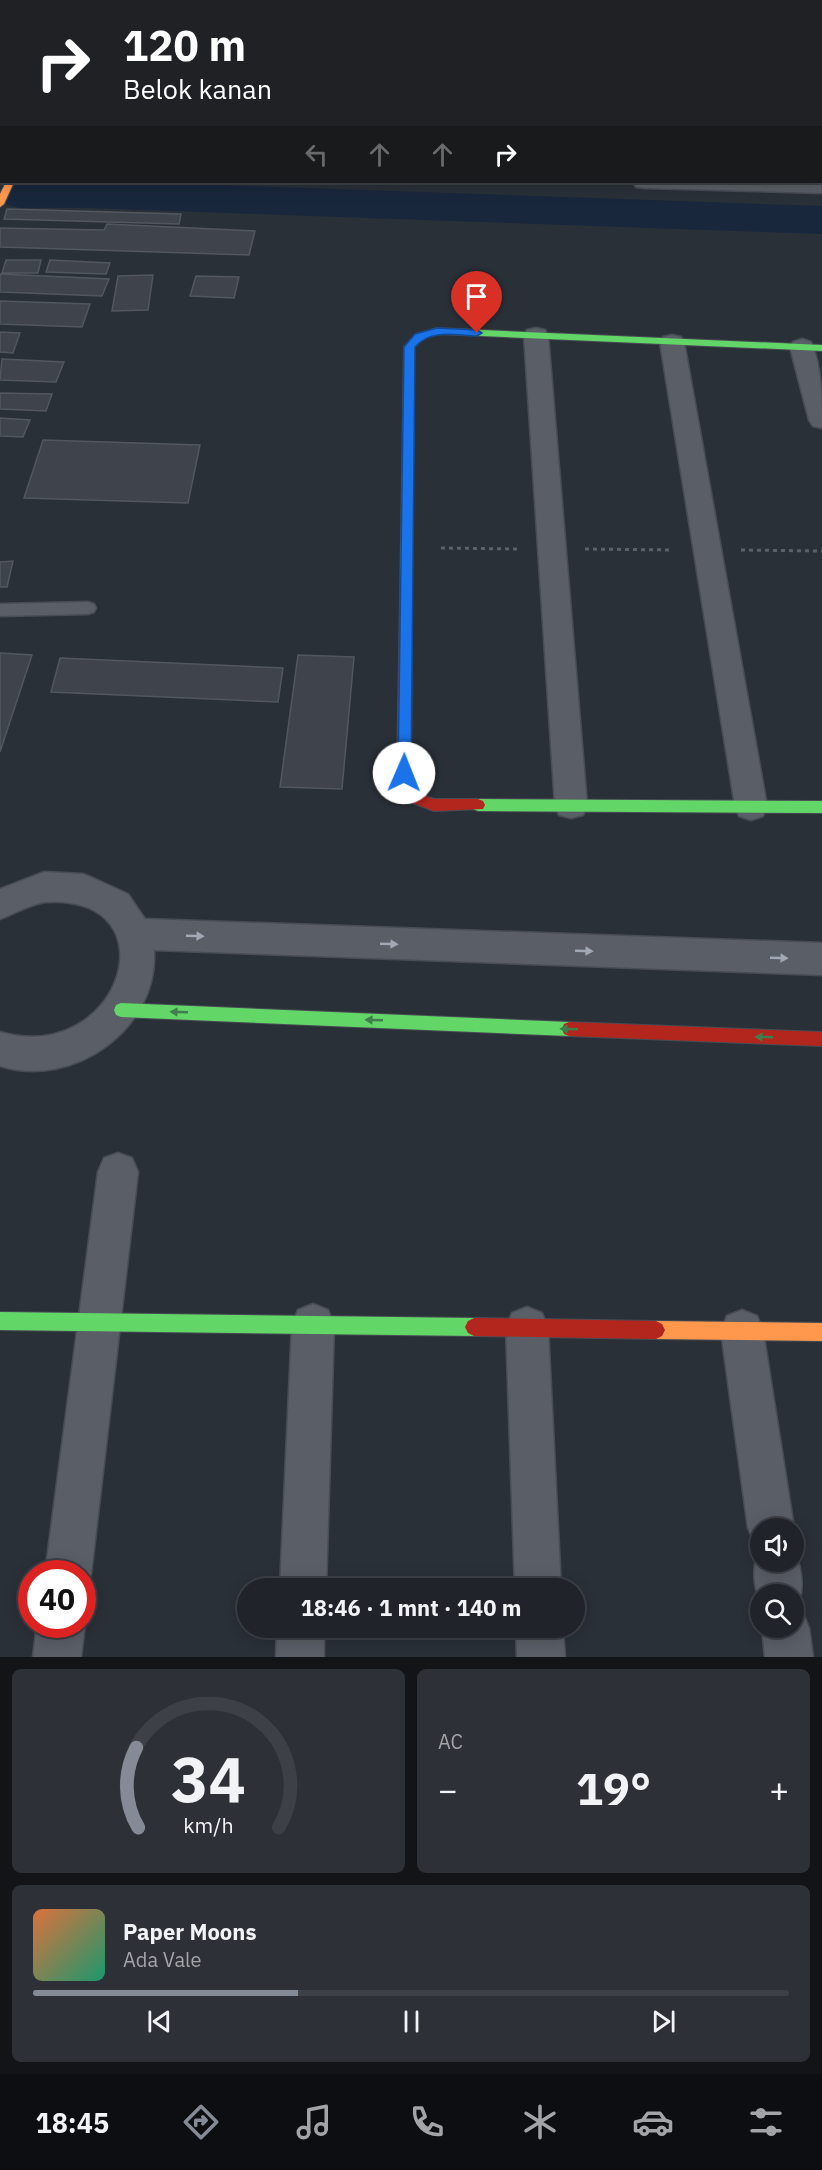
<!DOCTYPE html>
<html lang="id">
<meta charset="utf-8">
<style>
body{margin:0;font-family:"IBM Plex Sans",sans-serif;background:#2d3036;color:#f1f3f6;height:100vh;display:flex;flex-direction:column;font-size:22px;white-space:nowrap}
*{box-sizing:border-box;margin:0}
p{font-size:20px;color:#a2a4a8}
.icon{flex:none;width:33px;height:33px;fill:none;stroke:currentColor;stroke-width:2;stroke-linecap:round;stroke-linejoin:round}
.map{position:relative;height:1657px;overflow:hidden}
.side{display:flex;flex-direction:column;gap:12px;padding:12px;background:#121417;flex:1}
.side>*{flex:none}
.guide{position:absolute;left:0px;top:0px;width:822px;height:183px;box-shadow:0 3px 15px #0003,0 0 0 2px #3d4147;background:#202124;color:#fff;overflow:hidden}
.buttons{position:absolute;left:750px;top:1518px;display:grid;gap:12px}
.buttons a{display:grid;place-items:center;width:54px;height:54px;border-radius:50%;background:#20242a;box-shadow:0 3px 15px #0003,0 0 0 2px #3d4147;font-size:30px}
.speed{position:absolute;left:18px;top:1560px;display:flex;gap:12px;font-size:30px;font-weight:700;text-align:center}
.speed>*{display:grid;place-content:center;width:78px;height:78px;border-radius:50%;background:#20242a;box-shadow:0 3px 15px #0003,0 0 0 2px #3d4147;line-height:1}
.speed .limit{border:9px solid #d22;background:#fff;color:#111}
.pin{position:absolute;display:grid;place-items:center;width:51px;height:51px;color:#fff;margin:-62px -26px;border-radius:50% 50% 50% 0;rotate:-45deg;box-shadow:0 0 6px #0007}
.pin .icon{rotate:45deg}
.me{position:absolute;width:66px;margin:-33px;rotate:1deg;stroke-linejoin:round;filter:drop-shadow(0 0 4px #0008)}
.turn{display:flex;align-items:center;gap:21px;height:126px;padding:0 24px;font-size:27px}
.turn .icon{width:78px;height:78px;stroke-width:2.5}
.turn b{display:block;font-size:42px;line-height:51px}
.lanes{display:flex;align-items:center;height:57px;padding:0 24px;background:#0003;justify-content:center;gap:30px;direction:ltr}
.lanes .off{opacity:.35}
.big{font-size:45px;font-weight:800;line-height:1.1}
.side .card{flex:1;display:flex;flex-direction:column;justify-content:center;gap:9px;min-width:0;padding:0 21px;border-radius:9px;background:#2d3036}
.side .dial{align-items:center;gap:0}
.dial svg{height:156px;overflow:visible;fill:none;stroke:#3d4147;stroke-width:7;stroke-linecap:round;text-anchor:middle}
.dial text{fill:#f1f3f6;stroke:none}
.song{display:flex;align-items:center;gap:18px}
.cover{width:72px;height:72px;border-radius:9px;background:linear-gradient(135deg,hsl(20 70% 55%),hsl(160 70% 35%))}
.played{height:6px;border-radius:3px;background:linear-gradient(90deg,#848b96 35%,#3d4147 35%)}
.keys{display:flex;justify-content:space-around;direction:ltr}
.heat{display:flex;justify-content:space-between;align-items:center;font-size:33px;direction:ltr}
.side .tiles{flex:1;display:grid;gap:12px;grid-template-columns:1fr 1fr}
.card:last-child{grid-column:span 2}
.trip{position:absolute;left:237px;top:1578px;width:348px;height:60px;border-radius:30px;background:#20242a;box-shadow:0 3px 15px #0003,0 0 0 2px #3d4147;font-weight:800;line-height:60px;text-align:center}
.tab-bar{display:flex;height:96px;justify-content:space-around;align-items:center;background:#0d0e11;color:#a2a4a8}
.tab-bar .icon{width:42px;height:42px}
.tab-bar .current{color:#848b96}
.tab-bar b{font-size:27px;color:#f1f3f6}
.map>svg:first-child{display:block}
</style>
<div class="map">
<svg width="822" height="1657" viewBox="0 0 822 1657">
<rect width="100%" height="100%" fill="#2a3038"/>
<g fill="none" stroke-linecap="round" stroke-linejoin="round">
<path fill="#19273c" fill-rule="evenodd" d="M13 182H134L822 206V234L87 208H20L3 204C0 197 0 191 3 184Z"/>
</g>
<path fill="#3f444c" stroke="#52575f" stroke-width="1.5" d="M7 209 181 214 179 224 4 219Z
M107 224 255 231 249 255 0 247V228L104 230Z
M6 260H41L38 273H2Z
M50 260 110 263 106 274 46 272Z
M0 274 109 279 102 296 0 292Z
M153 275 148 310 112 311 118 276Z
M196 276 239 277 234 298 190 296Z
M0 301 90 304 82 327 0 324Z
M0 332 20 333 13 353 0 352Z
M2 359 64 362 56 382 0 380Z
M0 393 52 394 46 411 0 409Z
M0 418 30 420 23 437 0 436Z
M43 440 200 445 188 503 24 498Z
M13 561 7 587H0V562Z
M0 653 32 655 0 752Z
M298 655 354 657 342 789 280 787Z
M60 658 283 668 278 702 51 692Z"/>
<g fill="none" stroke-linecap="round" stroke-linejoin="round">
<g stroke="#484c55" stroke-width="3">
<path id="lane" d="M88 602 94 604 96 608 94 612 88 614 0 616V604Z"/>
</g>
<g stroke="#484c55" stroke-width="3">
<path id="street" d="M363 0H381V2H363Z
M476 0H494V2H476Z
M583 0H601L602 2H584Z
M676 0H694V2H676Z
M820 113H822V125H820Z
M820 181 822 193 644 188 636 187 633 182Z
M536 328 545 330 548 335 587 805 583 815 571 818 559 815 555 805 524 335 527 330Z
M672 335 681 337 684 342 767 806 763 816 751 820 739 816 735 806 660 342 663 337Z
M802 339 811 342C822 366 822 401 822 428L813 426 809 420 790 347 793 342Z
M44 872 83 874 95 879 128 894 145 919 822 943V975L154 950C159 1029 73 1089 0 1066V1032C120 1067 175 896 47 902 32 903 14 914 0 919V889Z
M118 1153 132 1158 138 1172 91 1574 82 1591V1574H45L98 1172 104 1158Z
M313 1304 328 1310 334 1325 326 1588H280L292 1325 298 1310Z
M527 1307 542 1313 548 1328 561 1588H515L506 1328 512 1313Z
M742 1310 757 1316 763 1331 794 1528H760V1562H794V1549C802 1569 805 1589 797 1609L802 1611 809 1628 813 1657H765L762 1628H794V1594H760V1603C753 1584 752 1565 760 1546L755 1544 748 1528 721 1331 727 1316Z
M82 1619 85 1624 81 1657H33L37 1624H82Z
M277 1628H324V1657H276Z
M516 1628H563L565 1657H517Z"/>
</g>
<g stroke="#484c55" stroke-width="2">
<path id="fast" d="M100 0H108L100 2Z
M0 54H2L0 61Z
M437 328 822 345V351L437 334 422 338 414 348 412 600 406 604 400 600 404 347 416 334Z
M478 799 822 801V813L478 811 473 809 471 805 473 801Z
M121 1003 569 1022 574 1024 576 1029 574 1034 569 1036 121 1017 116 1015 114 1010 116 1005Z
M0 1312 474 1318 480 1321 483 1327 480 1333 474 1336 0 1330Z"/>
</g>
<g stroke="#484c55" stroke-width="2">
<path id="slow" d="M6 182H14L4 204 0 207V194Z
M656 1321 822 1323V1341L656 1339 650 1336 647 1330 650 1324Z"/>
</g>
<g stroke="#484c55" stroke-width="2">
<path id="jam" d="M25 0H33L25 2Z
M406 596 412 600 411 773 416 793 434 799H478L483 801 485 805 483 809 434 811 405 800 397 773 400 600Z
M569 1022 822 1032V1046L569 1036 564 1034 562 1029 564 1024Z
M474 1318 656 1321 662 1324 665 1330 662 1336 656 1339 474 1336 468 1333 465 1327 468 1321Z"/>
</g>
<path stroke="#5c6268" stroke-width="3" stroke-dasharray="4 4" stroke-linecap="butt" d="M441 548 517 549
M585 549 673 550
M741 550 822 551"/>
<use href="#lane" fill="#5a5e66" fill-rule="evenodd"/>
<use href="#street" fill="#5a5e66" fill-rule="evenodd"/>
<use href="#fast" fill="#63d668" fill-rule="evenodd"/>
<use href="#slow" fill="#ff974d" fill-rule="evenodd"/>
<use href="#jam" fill="#b3261e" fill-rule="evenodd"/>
</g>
<defs><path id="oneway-solid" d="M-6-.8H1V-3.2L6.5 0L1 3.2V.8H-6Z" transform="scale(1.5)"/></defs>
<g fill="#a2a9b5">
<use href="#oneway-solid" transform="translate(195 936) rotate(2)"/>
<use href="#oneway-solid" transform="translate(389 944) rotate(2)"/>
<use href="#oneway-solid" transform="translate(584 951) rotate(2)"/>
<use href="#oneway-solid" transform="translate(779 958) rotate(2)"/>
</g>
<g fill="#407e4e">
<use href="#oneway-solid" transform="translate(179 1012) rotate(-178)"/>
<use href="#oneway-solid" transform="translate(374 1020) rotate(-178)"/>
<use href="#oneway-solid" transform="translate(569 1029) rotate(-178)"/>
<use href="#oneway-solid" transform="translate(764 1037) rotate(-178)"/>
</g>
<path fill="#1a73e8" stroke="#114b97" stroke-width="1.5" d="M437 328 477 330 482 333 477 336C455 335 430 329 415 347L411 773 404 778 398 773 404 347 415 334Z"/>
</svg>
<div class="buttons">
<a><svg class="icon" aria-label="sound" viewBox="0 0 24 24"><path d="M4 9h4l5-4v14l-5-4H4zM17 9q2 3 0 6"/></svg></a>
<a><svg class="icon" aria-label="search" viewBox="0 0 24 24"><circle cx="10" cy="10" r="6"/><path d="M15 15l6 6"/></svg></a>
</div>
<div class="speed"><div class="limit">40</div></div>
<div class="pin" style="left:477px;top:333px;background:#d93025"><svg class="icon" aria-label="arrive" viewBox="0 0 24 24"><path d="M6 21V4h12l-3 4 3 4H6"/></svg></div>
<svg class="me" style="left:404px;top:773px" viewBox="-20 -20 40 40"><circle r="19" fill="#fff"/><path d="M0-13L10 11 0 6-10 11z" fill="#1a73e8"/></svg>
<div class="trip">18:46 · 1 mnt · 140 m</div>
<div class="guide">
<div class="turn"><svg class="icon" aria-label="right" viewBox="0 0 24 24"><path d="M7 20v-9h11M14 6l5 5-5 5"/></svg><div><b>120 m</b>Belok kanan</div></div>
<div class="lanes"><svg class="icon off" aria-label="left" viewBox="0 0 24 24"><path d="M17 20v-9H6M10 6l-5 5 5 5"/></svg><svg class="icon off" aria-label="ahead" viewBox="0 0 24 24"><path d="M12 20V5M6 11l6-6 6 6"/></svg><svg class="icon off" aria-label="ahead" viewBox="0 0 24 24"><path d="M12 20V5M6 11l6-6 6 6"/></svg><svg class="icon" aria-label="right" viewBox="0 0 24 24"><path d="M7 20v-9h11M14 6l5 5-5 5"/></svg></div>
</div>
</div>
<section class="side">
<div class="tiles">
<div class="card dial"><svg viewBox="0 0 100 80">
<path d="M14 69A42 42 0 1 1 86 69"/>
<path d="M14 69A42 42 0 0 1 13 28" stroke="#848b96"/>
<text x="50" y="56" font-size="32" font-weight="700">34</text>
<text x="50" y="72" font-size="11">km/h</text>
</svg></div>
<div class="card"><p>AC</p>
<div class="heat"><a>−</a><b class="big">19°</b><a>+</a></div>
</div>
<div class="card">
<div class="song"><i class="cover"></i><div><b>Paper Moons</b><p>Ada Vale</p></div></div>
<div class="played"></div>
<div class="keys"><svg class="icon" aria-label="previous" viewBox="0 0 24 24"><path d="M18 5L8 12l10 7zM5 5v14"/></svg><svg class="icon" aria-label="pause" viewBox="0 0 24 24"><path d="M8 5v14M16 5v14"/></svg><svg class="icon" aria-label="next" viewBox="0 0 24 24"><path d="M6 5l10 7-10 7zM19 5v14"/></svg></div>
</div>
</div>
</section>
<nav class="tab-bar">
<b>18:45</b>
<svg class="icon current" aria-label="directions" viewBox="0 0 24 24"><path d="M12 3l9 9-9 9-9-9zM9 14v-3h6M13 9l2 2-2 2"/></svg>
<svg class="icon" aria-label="music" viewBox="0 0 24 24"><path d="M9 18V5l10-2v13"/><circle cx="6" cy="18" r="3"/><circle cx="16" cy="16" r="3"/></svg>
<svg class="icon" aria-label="phone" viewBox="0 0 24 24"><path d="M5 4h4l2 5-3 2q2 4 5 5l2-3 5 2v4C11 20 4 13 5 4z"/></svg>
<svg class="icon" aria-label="climate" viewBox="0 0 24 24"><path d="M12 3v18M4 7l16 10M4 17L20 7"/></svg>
<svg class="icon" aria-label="car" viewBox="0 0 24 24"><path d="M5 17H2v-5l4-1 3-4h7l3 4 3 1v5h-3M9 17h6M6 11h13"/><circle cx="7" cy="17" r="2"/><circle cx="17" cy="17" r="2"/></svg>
<svg class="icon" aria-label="filters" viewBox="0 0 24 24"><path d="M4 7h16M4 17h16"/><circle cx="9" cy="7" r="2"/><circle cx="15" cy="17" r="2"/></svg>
</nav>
